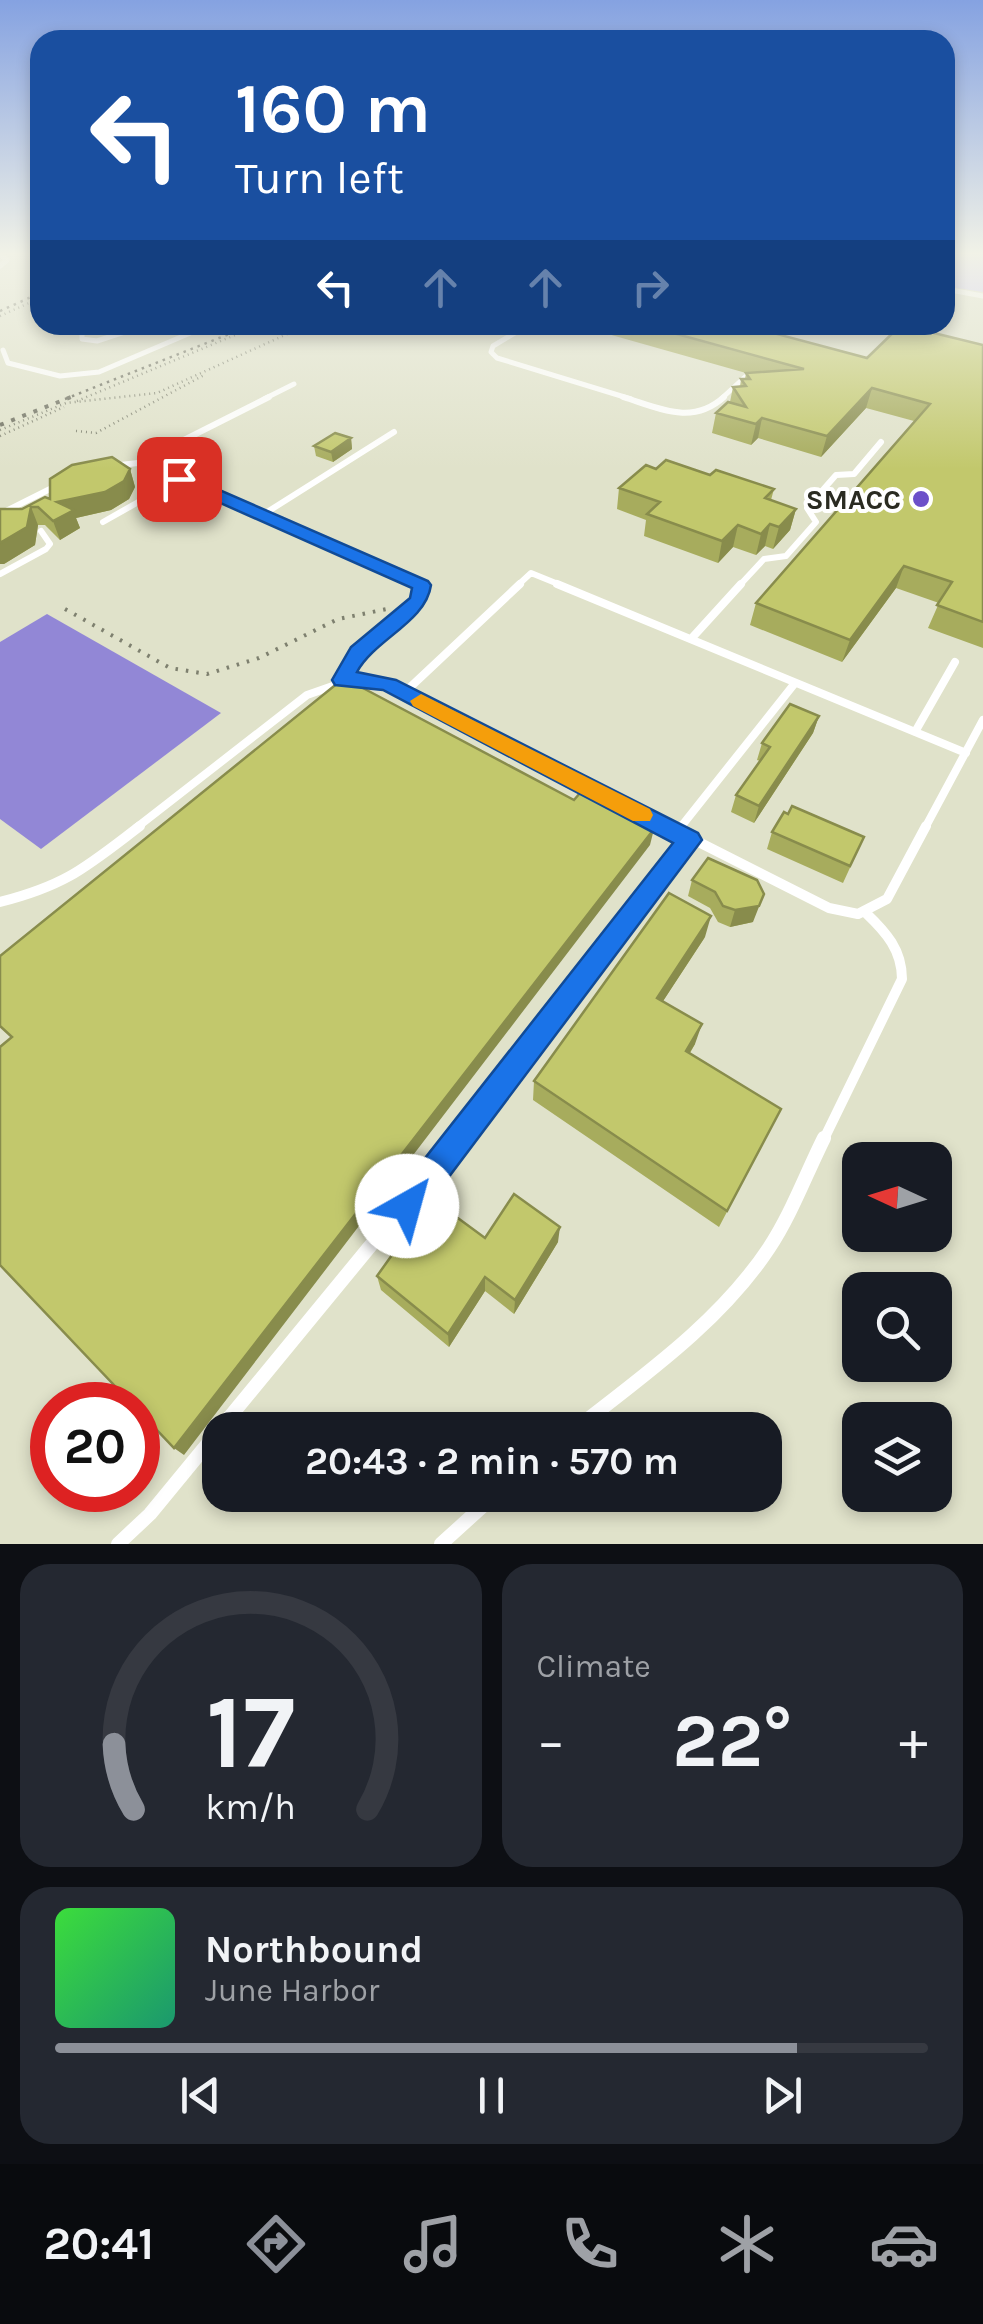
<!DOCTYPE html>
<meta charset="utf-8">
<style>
body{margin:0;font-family:Karla,sans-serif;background:#242831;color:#f1f3f6;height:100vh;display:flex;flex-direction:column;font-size:38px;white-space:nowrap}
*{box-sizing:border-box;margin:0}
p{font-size:32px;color:#9ea1a6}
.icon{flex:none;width:55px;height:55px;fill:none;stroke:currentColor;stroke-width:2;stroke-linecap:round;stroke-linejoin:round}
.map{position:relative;height:1544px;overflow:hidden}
.drawer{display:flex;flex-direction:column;gap:20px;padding:20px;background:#0d0f14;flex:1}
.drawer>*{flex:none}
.hud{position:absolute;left:30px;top:30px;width:925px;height:305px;border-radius:30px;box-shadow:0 5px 15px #0003;background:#1a4fa0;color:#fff;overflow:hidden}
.needle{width:65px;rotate:274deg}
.fabs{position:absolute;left:842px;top:1142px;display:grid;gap:20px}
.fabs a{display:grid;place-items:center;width:110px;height:110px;border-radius:20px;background:#171b24;box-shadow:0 5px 15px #0003;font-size:50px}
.speed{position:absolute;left:30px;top:1382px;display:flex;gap:20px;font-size:50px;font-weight:700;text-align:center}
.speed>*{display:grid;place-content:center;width:130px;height:130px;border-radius:50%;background:#171b24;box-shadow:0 5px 15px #0003;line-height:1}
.speed .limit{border:15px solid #d22;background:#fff;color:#111}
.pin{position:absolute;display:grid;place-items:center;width:85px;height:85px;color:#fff;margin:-42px;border-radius:20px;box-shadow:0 5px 15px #0006}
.me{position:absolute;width:110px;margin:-55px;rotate:38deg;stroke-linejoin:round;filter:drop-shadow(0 0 8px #0008)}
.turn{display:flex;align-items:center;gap:35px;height:210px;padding:0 40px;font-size:45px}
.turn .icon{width:130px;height:130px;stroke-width:2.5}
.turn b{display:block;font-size:70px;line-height:85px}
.lanes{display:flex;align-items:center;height:95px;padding:0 40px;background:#0003;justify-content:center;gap:50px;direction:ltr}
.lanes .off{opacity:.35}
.big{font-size:75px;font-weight:700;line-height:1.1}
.drawer .tile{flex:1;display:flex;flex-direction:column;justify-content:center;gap:15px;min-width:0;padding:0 35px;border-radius:30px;background:#242831}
.drawer .dial{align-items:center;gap:0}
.dial svg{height:260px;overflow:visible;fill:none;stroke:#363941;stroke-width:7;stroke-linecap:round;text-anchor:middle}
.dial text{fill:#f1f3f6;stroke:none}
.song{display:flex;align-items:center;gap:30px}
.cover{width:120px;height:120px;border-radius:15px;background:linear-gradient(135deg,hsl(120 70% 55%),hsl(160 70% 35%))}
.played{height:10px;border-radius:5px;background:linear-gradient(90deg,#8c9099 85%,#363941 85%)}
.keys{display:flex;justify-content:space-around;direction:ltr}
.heat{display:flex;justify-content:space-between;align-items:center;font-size:55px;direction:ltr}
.drawer .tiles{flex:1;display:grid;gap:20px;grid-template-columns:1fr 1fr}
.tile:last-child{grid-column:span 2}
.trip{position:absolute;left:202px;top:1412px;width:580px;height:100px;border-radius:30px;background:#171b24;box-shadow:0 5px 15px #0003;font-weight:700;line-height:100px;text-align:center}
.tab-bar{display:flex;height:160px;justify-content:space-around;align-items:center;background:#090b0e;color:#9ea1a6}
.tab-bar .icon{width:70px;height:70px}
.tab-bar .selected{color:#8c9099}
.tab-bar b{font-size:45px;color:#f1f3f6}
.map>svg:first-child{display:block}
</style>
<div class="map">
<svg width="983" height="1544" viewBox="0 0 983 1544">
<rect width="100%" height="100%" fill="#e0e2ca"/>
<path fill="#c9c2fe" d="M945 253H983V292L945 286Z"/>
<path fill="#9287d6" d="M47 614 221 713 41 849 0 819V642Z"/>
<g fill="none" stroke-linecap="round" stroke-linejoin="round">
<path stroke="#7e806f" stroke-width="2.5" stroke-dasharray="1 4" stroke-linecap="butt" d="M0 316 40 298
M77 401 259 325
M0 430 66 403 157 393 307 325
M76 431 96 433 206 374
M0 436 64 407"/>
<path stroke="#7e806f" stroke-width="4" stroke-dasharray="2.5 8" stroke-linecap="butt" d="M65 609 170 668 207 674 259 658 338 619 392 608"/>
<path stroke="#fff" stroke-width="5" d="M0 255 7 260 0 266
M945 289 983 296
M82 325V339L97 341 146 325
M528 325 493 346 491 352 497 358 631 399
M3 350 8 363 60 376 99 372 209 325
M264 399 294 384
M721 399 745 377"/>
<path stroke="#fff" stroke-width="6" d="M269 397 168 448 155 461 160 469 179 479 422 586
M623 397C659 408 692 426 724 397
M112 466 155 461
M0 514 60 484
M264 514 394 432
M103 522 179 479
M0 574 46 549 50 544 41 531
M517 586 531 573 563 586
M739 586 764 559 786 556 816 522 807 508 836 475 854 474 881 442"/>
<path stroke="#fff" stroke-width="8" d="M557 584 966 753
M691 639 741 584
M342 681 358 652 420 600 419 584
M404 693 520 584
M915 732 955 662
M136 828 307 695 347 681 388 684 672 828
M680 828 795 683
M925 828 983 720"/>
<path stroke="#fff" stroke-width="10" d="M667 826 829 908 858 914 887 899 926 826
M676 833 682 826
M0 902C67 885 86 867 140 826
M457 1141 690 840
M823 1141 902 979C902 950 886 932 866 913"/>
<path stroke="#fff" stroke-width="14" d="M574 1430C643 1376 720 1322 769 1248 791 1215 806 1174 824 1138
M118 1544 150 1514 459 1138
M441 1544 495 1495"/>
<path stroke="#6b6c5d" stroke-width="2.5" stroke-dasharray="2.5 5" stroke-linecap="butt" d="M0 311 40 293
M65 399 252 325"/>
<path stroke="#6b6c5d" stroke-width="4" stroke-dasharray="4 8" stroke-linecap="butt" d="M0 425 71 397"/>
</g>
<path fill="#a7ac5d" d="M576 325H743L867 358 983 345V648L928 628 939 603 896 588 842 662 750 625 756 603 914 421 866 408 821 457 758 438 751 445 712 433 716 413 730 402 733 387H740L741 379H745L746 373Z
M351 438 352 449 333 462 316 456 314 446Z
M130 469 135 487 129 499 111 510 76 518 80 528 60 540 45 525H38L35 545 4 564 22 509Z
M656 469 710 475 774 489 771 500 796 509 790 530 773 549 765 546 756 555 733 547 718 563 644 536 646 520 617 509 619 488Z
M819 716 813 733 754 823 731 812 736 795 760 761 757 760 762 743Z
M772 832 864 837 843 883 767 849Z
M708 858 753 922 730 927 718 922 710 908 688 896 692 880Z
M705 937 663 1001 695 1044 690 1053 781 1109 719 1227 533 1100 534 1081Z
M558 1242 514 1314 485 1291 449 1347 381 1290 377 1276Z"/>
<path fill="#888c4c" d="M872 388 866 408 821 457 827 436Z
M762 418 758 438 751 445 756 424Z
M351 438 352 449 333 462 331 452Z
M130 469 135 487 129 499 111 510 76 518 80 528 60 540 53 521 57 502Z
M31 507 38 525 35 545 4 564H0V543Z
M796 509 790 530 773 549 779 527Z
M770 524 765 546 756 555 761 534Z
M738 525 733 547 718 563 722 541Z
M904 566 896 588 842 662 850 640Z
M819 716 813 733 754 823 759 806Z
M654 829 650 845 184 1455 174 1448Z
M764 894 753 922 730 927 735 910Z
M711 916 705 937 652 1018 657 998Z
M702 1024 695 1044 679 1070 686 1051Z
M560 1227 558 1242 514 1314 515 1300Z
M485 1277V1291L449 1347 448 1334Z"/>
<path fill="#c2c86c" stroke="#888c4c" stroke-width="2.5" d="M644 325H743L867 358 901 325 983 345V622L937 605 952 582 904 566 850 640 756 603 930 404 872 388 827 436 762 418 756 424 716 413 728 402 746 407 733 387 746 386 741 379H750L746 373 804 369Z
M335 433 351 438 331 452 314 446Z
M112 457 130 469 124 481 105 492 57 502 74 510 53 521 38 507H31L27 527 0 543V509H22L45 497 50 499V479L72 465Z
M666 460 710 475 716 470 774 489 765 498 796 509 779 527 770 524 761 534 738 525 722 541 647 514 660 502 619 488 646 465 656 469Z
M344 678 574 800 580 793 654 829 174 1448 138 1410V1405H133L0 1265V1047L12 1037 0 1026V956Z
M790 704 819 716 759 806 736 795 770 747 762 743Z
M792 806 864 837 850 866 772 832 784 812 788 814Z
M708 858 757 880 764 894 759 906 735 910 723 906 715 892 692 880Z
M669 893 711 916 657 998 702 1024 686 1051 781 1109 727 1211 534 1081Z
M514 1194 560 1227 515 1300 485 1277 448 1334 377 1276 432 1199 485 1238Z"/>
<linearGradient id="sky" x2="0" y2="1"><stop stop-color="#85a2e1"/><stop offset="0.54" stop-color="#f1f2e7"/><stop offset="1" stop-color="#f1f2e7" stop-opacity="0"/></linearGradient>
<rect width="983" height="469" fill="url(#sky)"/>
<path fill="#1a73e8" stroke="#114b97" stroke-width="2.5" d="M173 475H185L428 581 431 585C426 622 375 639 357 672L396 680 698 833 702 840 418 1218 407 1223 396 1218 391 1206 396 1195 673 843 383 690 335 685 332 680 351 647 410 598 412 588 173 482Z"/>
<path fill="#f59e0b" d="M421 694 650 809 653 815 650 821H633L413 706 410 701Z"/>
<circle fill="#6c50c9" stroke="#fff" stroke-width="4" cx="921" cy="499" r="10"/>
<g text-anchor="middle" stroke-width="8" stroke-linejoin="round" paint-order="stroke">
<g font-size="28" font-weight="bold" fill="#2a2b21" stroke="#fff" text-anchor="end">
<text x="901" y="509">SMACC</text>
</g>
</g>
</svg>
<div class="fabs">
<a><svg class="needle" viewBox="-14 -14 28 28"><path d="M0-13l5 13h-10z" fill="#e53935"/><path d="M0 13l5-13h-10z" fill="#9ea1a6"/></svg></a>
<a><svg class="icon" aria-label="search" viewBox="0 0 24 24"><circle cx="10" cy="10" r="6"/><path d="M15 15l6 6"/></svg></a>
<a><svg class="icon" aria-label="layers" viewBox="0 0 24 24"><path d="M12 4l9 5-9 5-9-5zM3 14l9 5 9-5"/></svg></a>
</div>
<div class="speed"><div class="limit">20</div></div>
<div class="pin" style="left:179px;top:479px;background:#d93025"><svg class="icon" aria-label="arrive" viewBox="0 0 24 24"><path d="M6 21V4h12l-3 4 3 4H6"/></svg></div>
<svg class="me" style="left:407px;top:1206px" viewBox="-20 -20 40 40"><circle r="19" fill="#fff"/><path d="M0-13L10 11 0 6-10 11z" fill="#1a73e8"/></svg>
<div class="trip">20:43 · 2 min · 570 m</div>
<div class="hud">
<div class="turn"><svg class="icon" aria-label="left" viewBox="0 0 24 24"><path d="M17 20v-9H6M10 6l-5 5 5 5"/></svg><div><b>160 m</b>Turn left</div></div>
<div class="lanes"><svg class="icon" aria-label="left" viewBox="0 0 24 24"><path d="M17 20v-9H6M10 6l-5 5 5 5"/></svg><svg class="icon off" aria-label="ahead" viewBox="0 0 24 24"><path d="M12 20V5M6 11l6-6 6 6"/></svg><svg class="icon off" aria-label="ahead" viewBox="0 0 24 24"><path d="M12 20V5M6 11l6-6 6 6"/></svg><svg class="icon off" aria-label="right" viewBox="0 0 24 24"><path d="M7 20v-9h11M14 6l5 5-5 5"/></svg></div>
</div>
</div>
<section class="drawer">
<div class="tiles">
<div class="tile dial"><svg viewBox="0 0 100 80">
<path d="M14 69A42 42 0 1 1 86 69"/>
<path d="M14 69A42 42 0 0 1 8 49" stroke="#8c9099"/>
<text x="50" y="56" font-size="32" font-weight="700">17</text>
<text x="50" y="72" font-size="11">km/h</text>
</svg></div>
<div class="tile"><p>Climate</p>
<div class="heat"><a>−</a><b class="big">22°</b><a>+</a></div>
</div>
<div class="tile">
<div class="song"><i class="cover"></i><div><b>Northbound</b><p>June Harbor</p></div></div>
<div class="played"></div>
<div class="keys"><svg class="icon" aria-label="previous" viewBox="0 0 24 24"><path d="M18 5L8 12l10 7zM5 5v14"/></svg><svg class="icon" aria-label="pause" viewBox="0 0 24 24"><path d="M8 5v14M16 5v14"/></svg><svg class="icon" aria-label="next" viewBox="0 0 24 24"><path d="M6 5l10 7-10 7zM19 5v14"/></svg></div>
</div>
</div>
</section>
<nav class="tab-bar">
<b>20:41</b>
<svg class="icon selected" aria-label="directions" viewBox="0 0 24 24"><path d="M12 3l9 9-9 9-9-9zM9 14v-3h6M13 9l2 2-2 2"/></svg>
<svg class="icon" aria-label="music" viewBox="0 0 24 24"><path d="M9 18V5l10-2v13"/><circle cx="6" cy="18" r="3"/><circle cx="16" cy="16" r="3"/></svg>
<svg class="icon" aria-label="phone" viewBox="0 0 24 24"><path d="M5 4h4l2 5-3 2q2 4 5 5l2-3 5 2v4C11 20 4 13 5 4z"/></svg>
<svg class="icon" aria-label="climate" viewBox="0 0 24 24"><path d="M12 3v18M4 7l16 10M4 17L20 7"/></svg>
<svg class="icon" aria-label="car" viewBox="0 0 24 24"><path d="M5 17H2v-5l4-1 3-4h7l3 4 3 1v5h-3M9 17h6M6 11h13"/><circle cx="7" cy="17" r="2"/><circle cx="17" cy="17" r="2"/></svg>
</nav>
